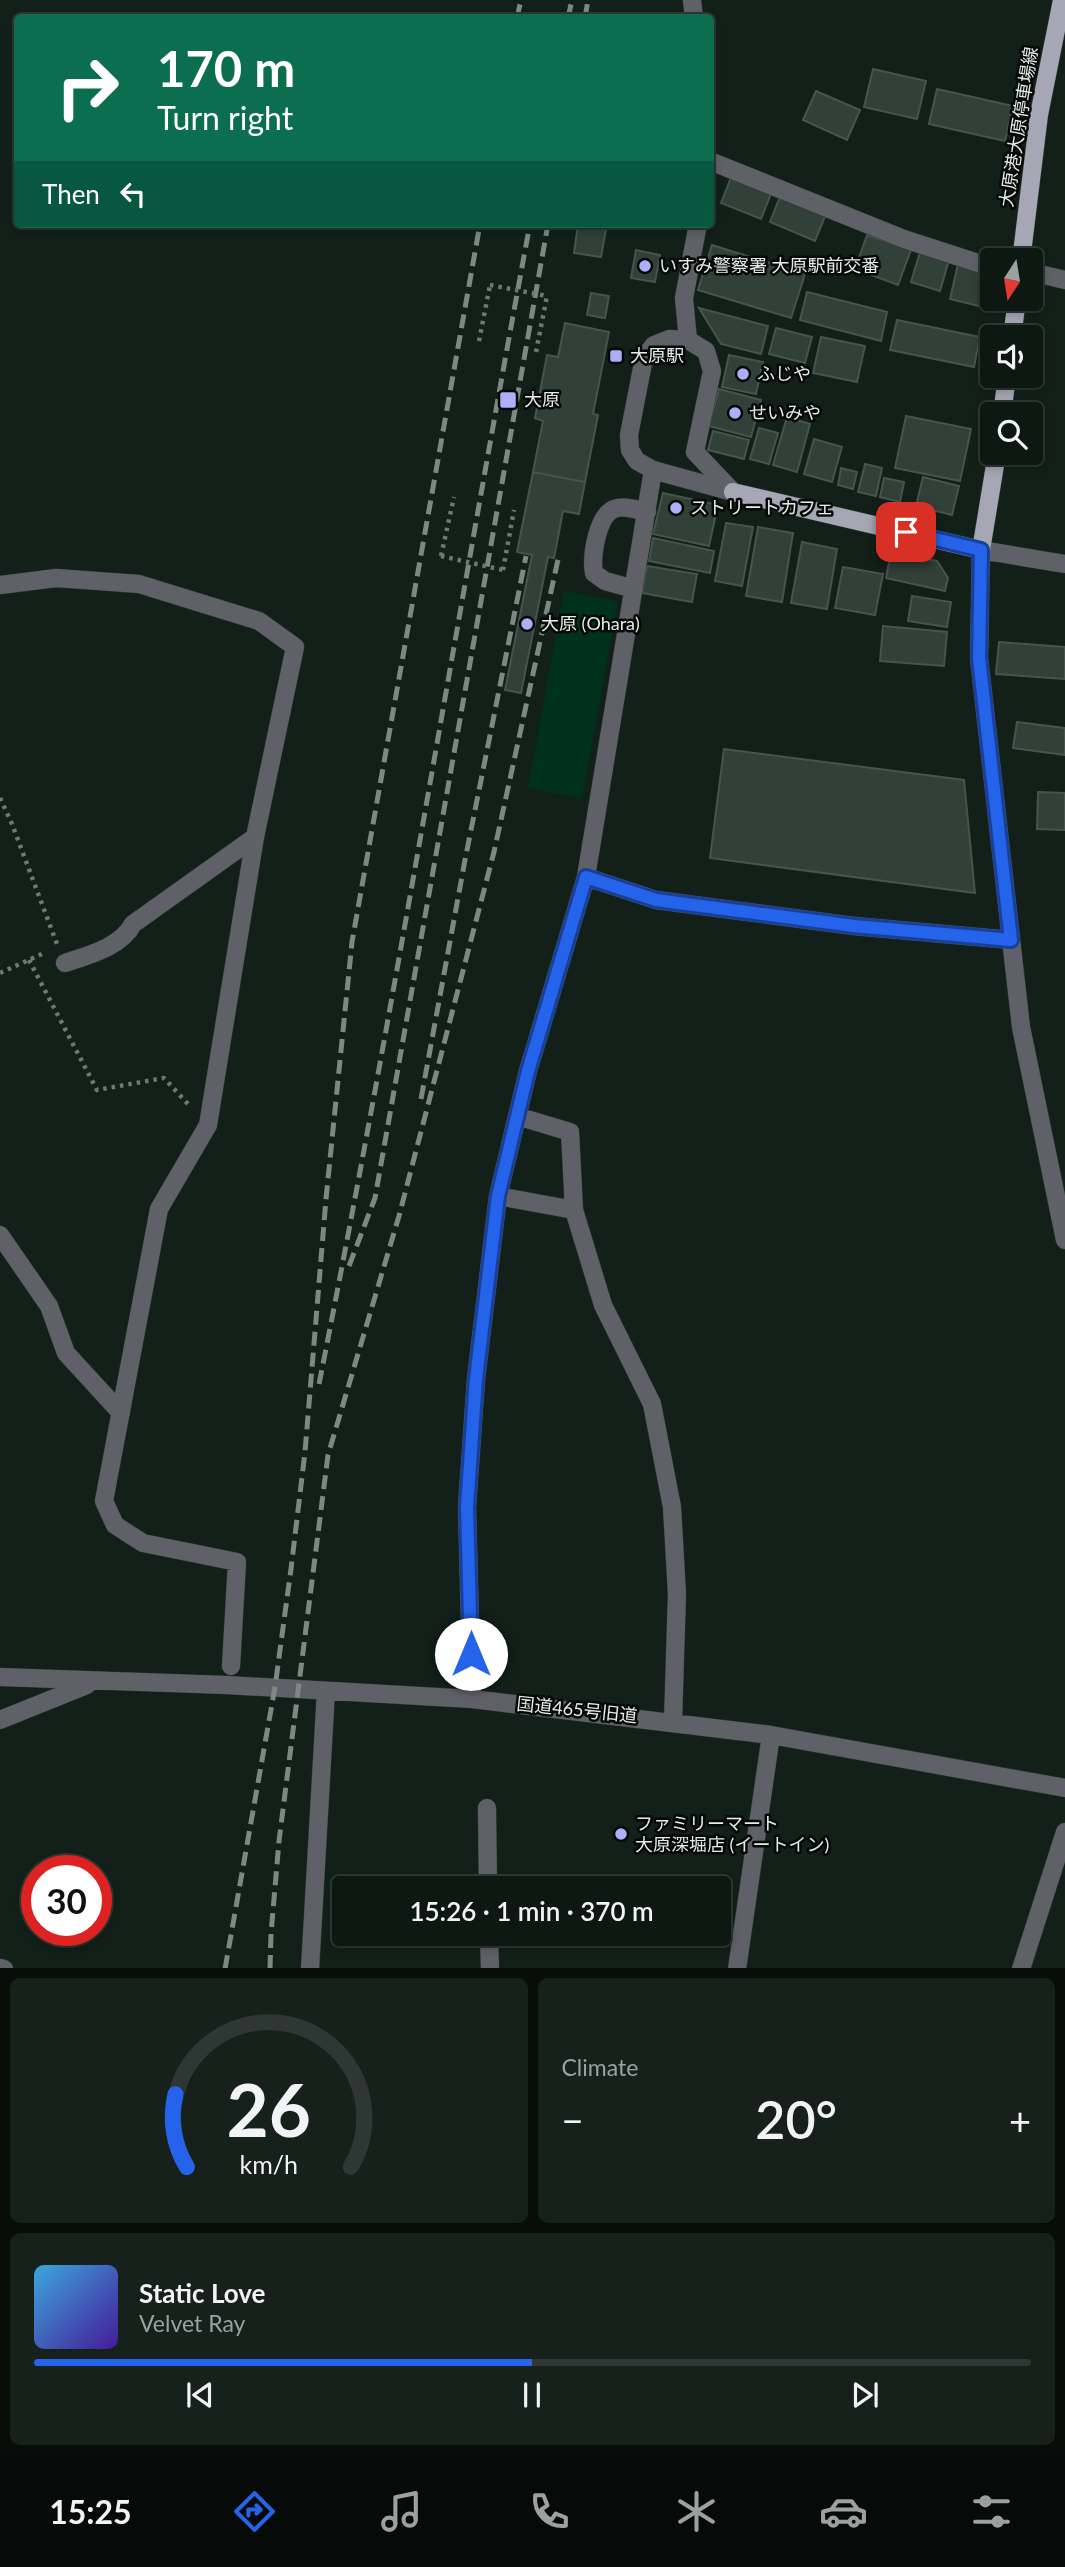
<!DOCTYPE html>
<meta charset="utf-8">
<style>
body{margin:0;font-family:Lato,"Noto Sans JP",sans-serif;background:#17211c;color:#f1f3f6;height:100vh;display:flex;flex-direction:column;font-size:26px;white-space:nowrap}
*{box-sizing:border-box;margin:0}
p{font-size:23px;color:#9ba0a0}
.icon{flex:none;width:38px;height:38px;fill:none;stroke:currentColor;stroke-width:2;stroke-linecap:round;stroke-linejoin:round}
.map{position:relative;height:1968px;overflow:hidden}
.drawer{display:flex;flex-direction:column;gap:10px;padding:10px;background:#080d0a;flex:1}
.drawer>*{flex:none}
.top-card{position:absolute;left:14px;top:14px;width:700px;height:214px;border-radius:7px;box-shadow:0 4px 10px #0003,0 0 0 2px #2e3733;background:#0b6e4f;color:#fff;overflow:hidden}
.needle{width:46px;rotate:192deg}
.controls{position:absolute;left:980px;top:248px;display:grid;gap:14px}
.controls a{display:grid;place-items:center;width:63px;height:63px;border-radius:7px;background:#0e1813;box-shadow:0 4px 10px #0003,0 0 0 2px #2e3733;font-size:35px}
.speed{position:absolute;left:21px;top:1855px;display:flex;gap:14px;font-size:35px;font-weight:700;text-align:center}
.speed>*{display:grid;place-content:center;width:91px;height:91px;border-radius:50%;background:#0e1813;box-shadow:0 4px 10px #0003,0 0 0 2px #2e3733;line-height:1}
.speed .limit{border:10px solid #d22;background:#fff;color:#111}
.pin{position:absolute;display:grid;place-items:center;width:60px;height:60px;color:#fff;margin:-30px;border-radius:14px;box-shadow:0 4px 10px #0006}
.me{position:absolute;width:77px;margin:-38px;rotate:0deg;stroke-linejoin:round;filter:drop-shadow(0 0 5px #0008)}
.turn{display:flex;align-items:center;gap:24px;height:147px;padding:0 28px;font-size:32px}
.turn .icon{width:91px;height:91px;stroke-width:2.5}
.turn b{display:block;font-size:49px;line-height:60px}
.then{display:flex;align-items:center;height:66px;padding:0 28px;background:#0003;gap:14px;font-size:26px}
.big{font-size:52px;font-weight:600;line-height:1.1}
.drawer .tile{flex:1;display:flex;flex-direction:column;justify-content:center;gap:10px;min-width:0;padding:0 24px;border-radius:10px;background:#17211c}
.drawer .dial{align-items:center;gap:0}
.dial svg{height:182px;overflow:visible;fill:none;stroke:#2e3733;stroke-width:7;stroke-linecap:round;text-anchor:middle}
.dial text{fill:#f1f3f6;stroke:none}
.song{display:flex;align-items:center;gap:21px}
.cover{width:84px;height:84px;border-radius:10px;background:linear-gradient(135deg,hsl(200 70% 55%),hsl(260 70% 35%))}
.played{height:7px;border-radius:4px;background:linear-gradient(90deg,#2563eb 50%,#2e3733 50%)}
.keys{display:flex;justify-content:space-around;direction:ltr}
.heat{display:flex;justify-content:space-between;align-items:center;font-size:38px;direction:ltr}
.drawer .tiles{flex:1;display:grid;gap:10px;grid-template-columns:1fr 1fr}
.tile:last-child{grid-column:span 2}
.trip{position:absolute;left:332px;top:1876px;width:399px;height:70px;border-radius:7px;background:#0e1813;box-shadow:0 4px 10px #0003,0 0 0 2px #2e3733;font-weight:600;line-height:70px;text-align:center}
.menu{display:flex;height:112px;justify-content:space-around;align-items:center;background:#060a08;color:#9ba0a0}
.menu .icon{width:49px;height:49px}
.menu .on{color:#2563eb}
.menu b{font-size:32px;color:#f1f3f6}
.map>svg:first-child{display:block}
</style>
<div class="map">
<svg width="1065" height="1969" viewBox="0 0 1065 1969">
<rect width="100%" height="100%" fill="#122019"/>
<path fill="#00311c" d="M564 591 618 601 582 798 528 788Z"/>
<path fill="#314038" stroke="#46554c" stroke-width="2" d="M873 69 926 81 917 119 864 107Z
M937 89 1013 106 1005 141 929 124Z
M816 91 860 110 847 140 803 120Z
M732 175 772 191 761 219 721 203Z
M781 194 826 214 815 241 770 222Z
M578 224H607L601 257 574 253Z
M867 235 911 250 898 285 855 269Z
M712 245 805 274 791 318 698 290Z
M636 250 660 255 655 282 631 278Z
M920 252 949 260 940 291 911 282Z
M958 264 992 272V287L987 308 950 299Z
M807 292 887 312 881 341 800 320Z
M591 293 609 296 605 318 587 315Z
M699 308 768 326 761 354 721 344Z
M897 320 980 337 974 367 890 350Z
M565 323 609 332 593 414 598 415 585 482 533 472 543 421 535 418 547 355 558 357Z
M776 328 812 337 805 363 769 354Z
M821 337 865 346 857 382 813 373Z
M729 355 763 362 756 394 722 387Z
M719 389 761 400 751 437 709 426Z
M906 416 971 429 960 481 895 468Z
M787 417 810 424 797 472 773 465Z
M759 428 778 433 769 464 750 459Z
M713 431 749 440 744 459 708 450Z
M814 439 842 447 832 482 804 474Z
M865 464 882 468 876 496 858 492Z
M841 468 857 472 853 489 838 485Z
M533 472 585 482 579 514 563 511 554 558 548 557 521 693 505 690 532 555 517 552Z
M923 477 959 486 952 515 916 506Z
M884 478 904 482 900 502 880 497Z
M663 493 718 505 709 546 653 534Z
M726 523 753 527 742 586 715 581Z
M758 527 793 533 782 602 746 596Z
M653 538 714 551 710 573 649 561Z
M802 542 837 549 827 609 791 603Z
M891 552 937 561 948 578 945 591 886 578Z
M647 566 697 574 692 602 642 593Z
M843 567 883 574 875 615 835 608Z
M912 596 951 602 947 627 908 621Z
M883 626 947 632 944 666 880 661Z
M999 642 1065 647V679L996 674Z
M1017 722 1065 728V755L1013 748Z
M724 749 964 780 975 893 710 858Z
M1038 792 1065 793V830L1037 829Z"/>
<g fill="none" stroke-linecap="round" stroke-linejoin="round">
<g stroke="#2f3d36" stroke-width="19">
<path id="minor" d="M692 0 694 18
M710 161 904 239 981 264 992 265
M1031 272 1065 280
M669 339 688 340 706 351 712 371 695 452 733 492 653 470 637 461 630 450 629 435 644 358 654 345Z
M688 340 684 298 698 224
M1065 564 981 550 979 658 1021 1027 1065 1240
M0 585 56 578 139 584 259 621 295 647 255 837 208 1125 159 1209 104 1501 115 1525 143 1543 237 1562 231 1666
M634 589 605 581 594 573C591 557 597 516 614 509 624 505 637 510 647 512
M586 877 656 900 854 926 1011 940
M65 963C89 955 121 947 133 924L255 837
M517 1116 570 1132 574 1210 603 1305 652 1404 672 1507 677 1594 673 1721
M498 1196 574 1210
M0 1235 49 1306 66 1353 121 1413
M0 1677 226 1685 472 1699 771 1735 1065 1788
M472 1699 467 1507 476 1379 498 1196 528 1071 586 877 653 470
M0 1720 87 1685
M487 1808 488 1888
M489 1934 490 1969
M0 1968 4 1969
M310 1969 326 1691
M737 1969 771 1735
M1021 1969 1065 1832"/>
</g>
<g stroke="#2f3d36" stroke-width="19">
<path id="major" d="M1021 261 1039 115 1062 0
M1012 338 1017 299
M1002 415 1007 376
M733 492 981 550 997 453"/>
</g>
<path stroke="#6d7973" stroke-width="4.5" stroke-dasharray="3.5 5" stroke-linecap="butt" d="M479 341 490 285
M536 352 547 296
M441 556 454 497
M503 570 514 510
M0 798 12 824 57 944
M29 960 97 1090 164 1078 188 1104
M0 973 44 953"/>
<use href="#minor" stroke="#606168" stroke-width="18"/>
<use href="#major" stroke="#a6a6b5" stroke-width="18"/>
<path stroke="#7d8882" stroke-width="5" stroke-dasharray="14 7" stroke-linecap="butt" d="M517 18 521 0
M568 18 572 0
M585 18 588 0
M421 1099 465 860 526 556
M349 1266 375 1198 548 224
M319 1384C396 998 458 610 530 224
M225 1969 275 1687 291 1569 305 1452 326 1199 352 942 480 224
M270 1969 271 1934 279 1841 328 1455 399 1216 494 852 559 555"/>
<path stroke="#6d7973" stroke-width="4.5" stroke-dasharray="3.5 5" stroke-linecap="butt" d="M490 285 547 296
M441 556 503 570"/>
</g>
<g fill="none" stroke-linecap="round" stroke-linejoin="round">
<g stroke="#184099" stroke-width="18">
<path id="route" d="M471 1654 467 1507 476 1379 498 1196 528 1071 586 877 656 900 854 926 1011 940 979 658 981 550 906 532"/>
</g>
<use href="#route" stroke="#2563eb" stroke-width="12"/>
</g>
<g fill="#aeaefb" stroke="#040806" stroke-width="2.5">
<circle cx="645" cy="266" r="7"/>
<rect x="609" y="349" width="14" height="14" rx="3.5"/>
<circle cx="743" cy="374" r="7"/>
<rect x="499" y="391" width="18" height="18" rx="3.5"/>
<circle cx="735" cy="413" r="7"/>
<circle cx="676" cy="508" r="7"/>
<circle cx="527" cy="624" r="7"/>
<circle cx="621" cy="1834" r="7"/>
</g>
<g text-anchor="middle" stroke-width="5" stroke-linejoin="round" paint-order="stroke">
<g font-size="18" fill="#e3ece7" stroke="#040806">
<text transform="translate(1019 127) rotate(-81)" y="6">大原港大原停車場線</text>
<text transform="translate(577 1710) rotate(6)" y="6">国道465号旧道</text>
</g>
<g font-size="18" fill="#e3ece7" stroke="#040806" text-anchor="start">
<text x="659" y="272">いすみ警察署 大原駅前交番</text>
<text x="630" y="362">大原駅</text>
<text x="757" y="380">ふじや</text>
<text x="524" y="406">大原</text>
<text x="749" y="419">せいみや</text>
<text x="690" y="514">ストリートカフェ</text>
<text x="541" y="630">大原 (Ohara)</text>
<text x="635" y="1830">ファミリーマート<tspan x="635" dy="21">大原深堀店 (イートイン)</tspan></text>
</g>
</g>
</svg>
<div class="controls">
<a><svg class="needle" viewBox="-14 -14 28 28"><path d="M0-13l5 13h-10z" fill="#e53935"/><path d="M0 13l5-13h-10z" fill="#9ba0a0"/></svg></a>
<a><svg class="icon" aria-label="sound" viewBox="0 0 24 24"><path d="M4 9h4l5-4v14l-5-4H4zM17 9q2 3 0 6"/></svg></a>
<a><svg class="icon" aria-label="search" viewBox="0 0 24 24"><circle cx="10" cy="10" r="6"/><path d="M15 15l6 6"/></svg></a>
</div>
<div class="speed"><div class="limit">30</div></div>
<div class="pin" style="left:906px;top:532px;background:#d93025"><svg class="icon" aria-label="arrive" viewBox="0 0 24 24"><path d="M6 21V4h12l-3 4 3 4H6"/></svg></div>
<svg class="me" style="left:471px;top:1654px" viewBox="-20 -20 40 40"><circle r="19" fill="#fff"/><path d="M0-13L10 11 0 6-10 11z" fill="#2563eb"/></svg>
<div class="trip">15:26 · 1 min · 370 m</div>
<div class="top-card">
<div class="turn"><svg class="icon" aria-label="right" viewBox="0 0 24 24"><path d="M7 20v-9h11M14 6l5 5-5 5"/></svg><div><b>170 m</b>Turn right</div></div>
<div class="then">Then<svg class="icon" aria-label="left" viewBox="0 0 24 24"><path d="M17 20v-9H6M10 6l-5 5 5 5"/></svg></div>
</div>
</div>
<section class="drawer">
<div class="tiles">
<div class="tile dial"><svg viewBox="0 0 100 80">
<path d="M14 69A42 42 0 1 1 86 69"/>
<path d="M14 69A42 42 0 0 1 9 37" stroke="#2563eb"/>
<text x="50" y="56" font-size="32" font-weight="700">26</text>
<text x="50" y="72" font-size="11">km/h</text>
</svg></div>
<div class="tile"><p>Climate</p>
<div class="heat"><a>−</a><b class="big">20°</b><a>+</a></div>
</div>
<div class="tile">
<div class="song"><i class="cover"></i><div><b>Static Love</b><p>Velvet Ray</p></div></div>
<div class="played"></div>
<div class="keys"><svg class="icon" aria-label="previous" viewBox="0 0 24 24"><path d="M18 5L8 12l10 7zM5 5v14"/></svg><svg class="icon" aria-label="pause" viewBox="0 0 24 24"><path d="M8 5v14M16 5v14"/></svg><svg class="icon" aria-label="next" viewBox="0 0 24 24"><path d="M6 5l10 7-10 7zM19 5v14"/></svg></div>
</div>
</div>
</section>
<nav class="menu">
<b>15:25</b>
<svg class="icon on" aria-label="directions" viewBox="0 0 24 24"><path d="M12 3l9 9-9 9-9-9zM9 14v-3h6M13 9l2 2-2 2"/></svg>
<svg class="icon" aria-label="music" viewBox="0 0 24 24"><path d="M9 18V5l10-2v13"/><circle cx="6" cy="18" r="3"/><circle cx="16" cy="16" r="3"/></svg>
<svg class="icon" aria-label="phone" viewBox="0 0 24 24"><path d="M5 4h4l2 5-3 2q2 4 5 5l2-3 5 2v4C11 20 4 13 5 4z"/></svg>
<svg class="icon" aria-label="climate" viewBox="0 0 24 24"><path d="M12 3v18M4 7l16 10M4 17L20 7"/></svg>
<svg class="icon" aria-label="car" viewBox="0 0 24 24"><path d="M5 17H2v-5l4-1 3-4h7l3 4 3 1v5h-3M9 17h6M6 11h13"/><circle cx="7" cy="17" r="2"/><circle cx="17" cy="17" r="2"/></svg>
<svg class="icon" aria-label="filters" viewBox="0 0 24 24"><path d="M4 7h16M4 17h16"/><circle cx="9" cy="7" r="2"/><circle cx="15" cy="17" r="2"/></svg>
</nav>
